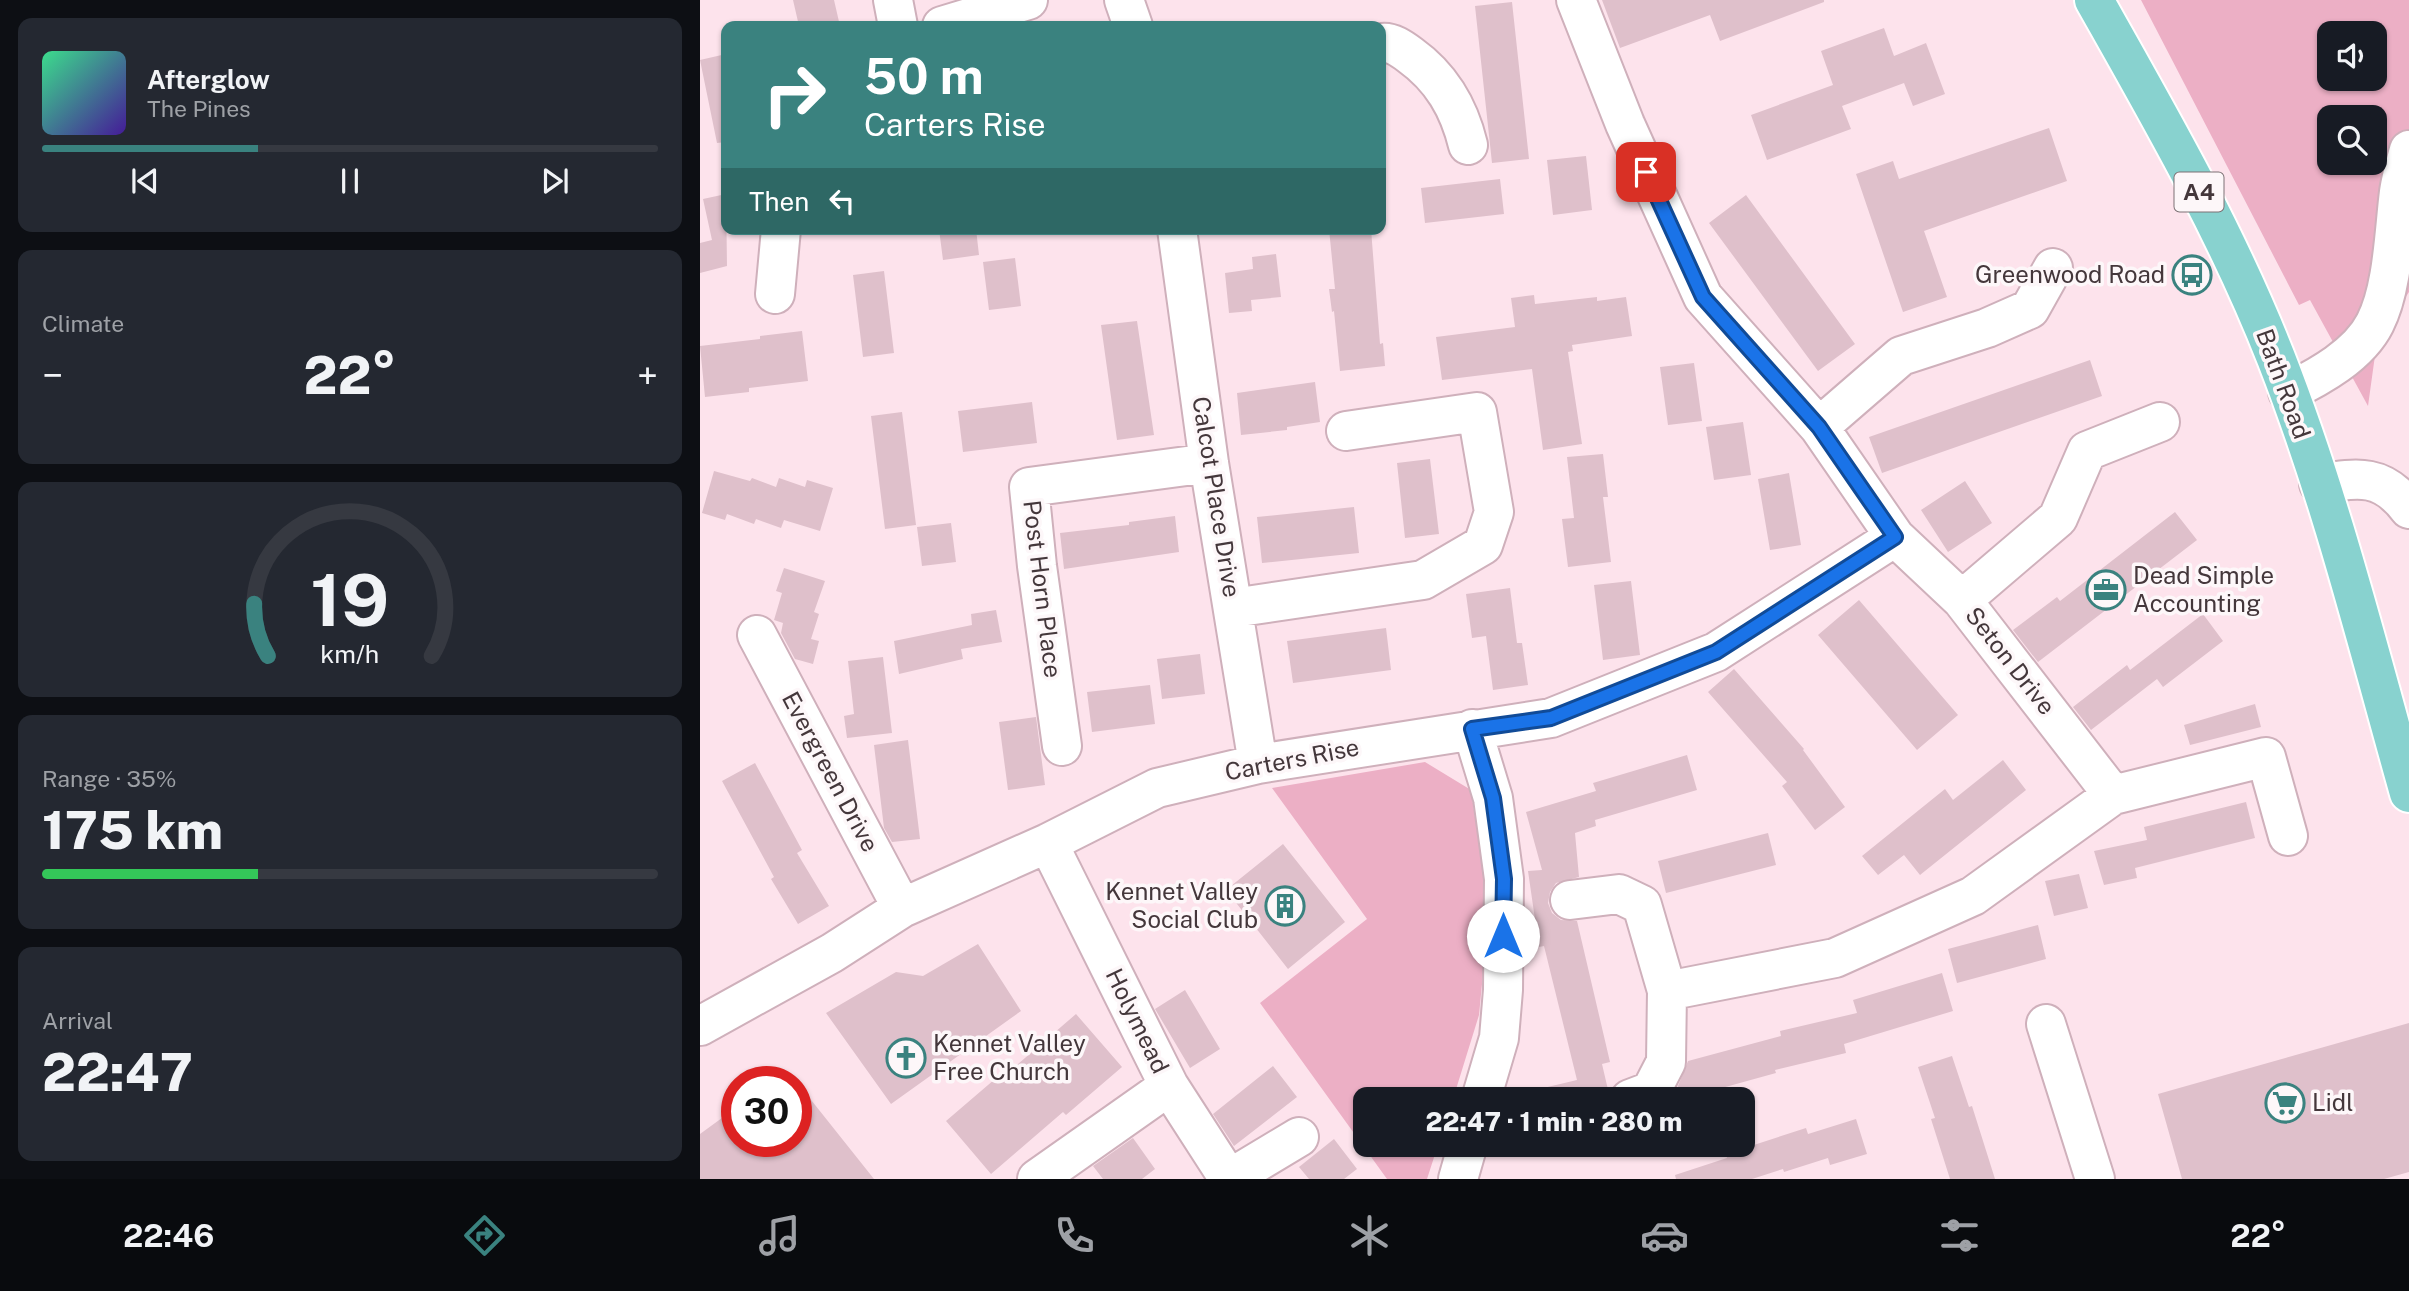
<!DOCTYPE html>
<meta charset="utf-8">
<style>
body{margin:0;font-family:"Public Sans",sans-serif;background:#242831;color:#f1f3f6;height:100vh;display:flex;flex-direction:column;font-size:26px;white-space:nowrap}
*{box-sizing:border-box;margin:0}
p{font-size:23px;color:#9ea1a6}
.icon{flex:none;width:38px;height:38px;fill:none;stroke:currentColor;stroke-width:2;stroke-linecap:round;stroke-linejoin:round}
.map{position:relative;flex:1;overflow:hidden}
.drawer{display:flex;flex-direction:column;gap:18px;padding:18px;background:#0d0f14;width:700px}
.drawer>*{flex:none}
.banner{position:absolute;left:21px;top:21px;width:665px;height:214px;border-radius:14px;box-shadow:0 2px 5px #0004;background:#3a827f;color:#fff;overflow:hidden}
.fabs{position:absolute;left:1617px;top:21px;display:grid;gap:14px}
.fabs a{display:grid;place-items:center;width:70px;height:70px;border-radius:14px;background:#171b24;box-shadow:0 2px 5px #0004;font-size:35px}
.speed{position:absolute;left:21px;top:1066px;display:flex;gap:14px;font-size:35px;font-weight:700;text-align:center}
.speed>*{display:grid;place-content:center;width:91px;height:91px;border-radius:50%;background:#171b24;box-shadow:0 2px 5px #0004;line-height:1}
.speed .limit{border:10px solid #d22;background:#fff;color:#111}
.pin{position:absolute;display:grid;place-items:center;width:60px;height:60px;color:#fff;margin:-30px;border-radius:14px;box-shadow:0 4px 10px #0006}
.me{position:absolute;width:77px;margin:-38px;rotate:0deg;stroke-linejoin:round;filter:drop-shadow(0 0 5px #0008)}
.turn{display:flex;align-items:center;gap:24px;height:147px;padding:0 28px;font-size:32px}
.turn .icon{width:91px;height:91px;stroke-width:2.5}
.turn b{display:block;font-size:49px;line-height:60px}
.then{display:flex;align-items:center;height:66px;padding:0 28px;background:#0003;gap:14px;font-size:26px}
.big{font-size:52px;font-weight:800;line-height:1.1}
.drawer .widget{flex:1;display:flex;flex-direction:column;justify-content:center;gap:10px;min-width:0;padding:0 24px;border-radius:14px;background:#242831}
.drawer .dial{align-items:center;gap:0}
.dial svg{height:182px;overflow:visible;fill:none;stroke:#363941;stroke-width:7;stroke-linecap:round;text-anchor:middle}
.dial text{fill:#f1f3f6;stroke:none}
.song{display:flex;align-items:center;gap:21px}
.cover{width:84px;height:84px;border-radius:10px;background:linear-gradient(135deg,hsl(150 70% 55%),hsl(260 70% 35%))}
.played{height:7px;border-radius:4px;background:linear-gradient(90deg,#3a827f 35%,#363941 35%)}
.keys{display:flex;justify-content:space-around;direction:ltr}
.heat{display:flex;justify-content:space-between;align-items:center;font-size:38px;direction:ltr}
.charge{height:10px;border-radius:5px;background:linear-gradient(90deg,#34c759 35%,#363941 0)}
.trip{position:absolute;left:653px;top:1087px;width:402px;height:70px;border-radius:14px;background:#171b24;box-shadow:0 2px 5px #0004;font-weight:800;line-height:70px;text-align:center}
.tabs{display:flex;height:112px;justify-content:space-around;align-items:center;background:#090b0e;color:#9ea1a6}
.tabs .icon{width:49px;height:49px}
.tabs .active{color:#3a827f}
.tabs b{font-size:32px;color:#f1f3f6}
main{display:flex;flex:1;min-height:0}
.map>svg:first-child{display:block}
</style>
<main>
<section class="drawer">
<div class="widget">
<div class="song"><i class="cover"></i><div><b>Afterglow</b><p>The Pines</p></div></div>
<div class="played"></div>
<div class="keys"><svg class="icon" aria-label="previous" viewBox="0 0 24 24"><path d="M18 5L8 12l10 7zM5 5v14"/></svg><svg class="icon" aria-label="pause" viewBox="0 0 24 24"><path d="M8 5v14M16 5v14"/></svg><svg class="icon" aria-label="next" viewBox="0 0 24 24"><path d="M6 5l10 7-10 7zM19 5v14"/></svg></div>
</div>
<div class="widget"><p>Climate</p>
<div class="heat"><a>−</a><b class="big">22°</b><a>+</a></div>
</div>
<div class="widget dial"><svg viewBox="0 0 100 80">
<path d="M14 69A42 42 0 1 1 86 69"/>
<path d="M14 69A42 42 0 0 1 8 46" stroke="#3a827f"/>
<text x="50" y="56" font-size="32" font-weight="700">19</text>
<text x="50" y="72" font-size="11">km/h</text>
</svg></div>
<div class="widget"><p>Range · 35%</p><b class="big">175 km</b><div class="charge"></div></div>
<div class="widget"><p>Arrival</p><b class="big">22:47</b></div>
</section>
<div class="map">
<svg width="1709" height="1179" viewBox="0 0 1709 1179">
<rect width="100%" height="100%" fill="#fde3ec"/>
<path fill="#ecafc5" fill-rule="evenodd" d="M1441 0H1709V292L1677 341 1668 406 1610 300 1599 305ZM1629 33H1675V79H1629ZM1629 117H1675V163H1629Z
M725 762 771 790 789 912 779 1015 753 1099H665V1144L738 1145 727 1179H687L560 1003 667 919 572 788Z"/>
<path fill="#dfc0cb" d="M93 0H134L140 26H99Z
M902 0H1124V2L1020 41 1010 15 920 48Z
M812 2 829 159 792 163 775 6Z
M1184 28 1194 56 1226 43 1245 94 1213 106 1204 83 1142 106 1151 129 1067 160 1051 115 1133 85 1121 51Z
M26 54V142L17 143 0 60Z
M1349 128 1367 181 1224 231 1247 297 1203 312 1156 174 1193 161 1199 179Z
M886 156 892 210 853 215 847 160Z
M800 179 804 214 725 223 721 188Z
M26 194 27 266 0 273V243L12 240 3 199Z
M1046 195 1155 344 1118 371 1009 223Z
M239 229H276L279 255 243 260Z
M629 229H671L680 344 683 343 685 366 640 371 634 311 632 312 629 289H635Z
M576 254 581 297 551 300 552 311 529 313 525 273 553 269 552 257Z
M315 258 321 306 289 310 283 262Z
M184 271 194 353 163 357 153 275Z
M834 295 835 304 897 297V301L926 297 932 336 872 345 873 351 868 352 882 444 843 450 832 369 742 380 736 337 815 327 811 298Z
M437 321 454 435 417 440 401 325Z
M102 331 108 381 49 388V392L5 397 0 346 60 339V336Z
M1390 360 1402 396 1182 473 1169 437Z
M994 363 1002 421 968 425 960 367Z
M615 382 620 422 587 427V430L541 435 537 393Z
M332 402 337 443 263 452 258 411Z
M202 412 216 525 185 529 171 416Z
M1043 422 1051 475 1014 480 1006 427Z
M903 454 908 497H903L911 562 868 567 862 519 874 518 867 457Z
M730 459 739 534 705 538 697 463Z
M14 471 50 481 52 478 76 487 79 478 105 487 107 480 133 488 120 531 84 520 81 528 56 519 54 524 27 514 25 520 2 513Z
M1089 473 1101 545 1070 550 1058 479Z
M1265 481 1292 523 1248 552 1221 510Z
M654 507 659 553 562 563 557 517Z
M1475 512 1497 540 1338 662 1313 630 1357 597 1360 601Z
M475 516 479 552 364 569 360 533 429 525V522Z
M251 523 256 562 222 566 217 527Z
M84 568 125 581 114 612 119 614 111 639 119 641 113 664 95 659 81 633 83 623 74 620 82 593 76 591Z
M931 581 940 655 903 660 894 585Z
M810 588 817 643H822L828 685 793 690 786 636 772 638 766 594Z
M1159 600 1258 715 1217 750 1118 635Z
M296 610 302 642 261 649 263 659 199 674 194 641 272 625 271 614Z
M1503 614 1523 641 1463 687 1457 679 1391 730 1373 707 1427 665 1430 670Z
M686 628 691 670 593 683 587 641Z
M500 654 505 694 462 699 457 659Z
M183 657 192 733 147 738 144 716 154 714 148 661Z
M1034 669 1104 749 1103 750 1145 807 1115 830 1082 786 1087 782 1008 692Z
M450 685 455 724 392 732 387 692Z
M1555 704 1561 727 1490 745 1484 725Z
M336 717 345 785 308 790 299 722Z
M208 740 220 839 192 842 184 828 174 745Z
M987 755 997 790 895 820 896 826 875 833 879 877 856 883 850 892 848 903 852 913 861 920 877 921 910 1062 902 1064 909 1094 890 1099H836L835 1090 877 1080 844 946 839 947 828 871 842 870 826 812 896 791 893 783Z
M1303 760 1326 790 1220 875 1204 855 1178 875 1162 856 1245 789 1253 800Z
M55 763 102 850 97 853 129 906 98 924 71 879 74 877 22 781Z
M1546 802 1555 838 1435 868 1437 878 1404 885 1394 851 1447 840 1444 827Z
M1068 833 1076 865 966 893 958 861Z
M583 844 645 922 588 969 526 890Z
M1379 874 1388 908 1354 916 1345 881Z
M1338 925 1346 959 1257 983 1248 949Z
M278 944 321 1011 191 1104 126 1013 196 972 223 976Z
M1242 973 1253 1011 1144 1044 1146 1053 1075 1070 1076 1073 982 1099 978 1086 988 1061 1081 1036 1080 1031 1157 1013 1153 1000Z
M485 990 520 1049 490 1068 455 1009Z
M376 1014 422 1067 366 1115 363 1112 291 1174 246 1121 302 1073 304 1076Z
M1709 1023V1172L1684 1179H1482L1458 1094Z
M1252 1056 1269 1107 1272 1106 1295 1179H1250L1231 1119 1235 1118 1218 1067Z
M573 1066 597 1097 534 1146 513 1114Z
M96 1081 174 1179H0V1134L37 1107V1141H96Z
M1156 1119 1167 1154 1130 1165 1128 1158 1084 1172 1083 1169 1052 1179H976L975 1175 1027 1158 1026 1154 1106 1128 1108 1134Z
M433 1138 455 1169 442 1179H403L393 1166Z
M634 1139 657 1169 644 1179H609L599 1167Z"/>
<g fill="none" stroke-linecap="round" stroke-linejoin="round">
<g stroke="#cfb0bb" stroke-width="42">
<path id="minor" d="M193 0 198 26
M424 0 433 26
M876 0 925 124 1003 297 1119 427 1195 537 1262 600 1413 795
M242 26 328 0
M681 43C691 41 702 49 710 55 742 78 759 108 768 145
M477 229 509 463 558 764
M75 294 81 229
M1588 392C1619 377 1659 355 1675 323 1693 288 1694 231 1699 192 1701 178 1705 164 1709 150
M1119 427 1201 356 1287 328 1330 309 1353 268
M1619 484C1659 477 1683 474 1709 509
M1262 600 1358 518 1387 451 1460 422
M533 608 723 580 783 545 794 512 777 412 646 431
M57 635 202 908
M772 729 793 798 804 879 803 990 799 1038 781 1099
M362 746 337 566 329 487 509 463
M348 843 469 1086 529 1179
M870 900 919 894 942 905 967 991 966 1062 951 1091 930 1099
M967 991 1135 958 1273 896 1413 795 1566 757 1588 836
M1346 1024 1395 1179
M0 1026 132 953 202 908 348 843 457 788 558 764 851 718 1016 652 1195 537
M337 1179 469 1086
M529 1179 599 1137
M758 1179 768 1144"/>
</g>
<g stroke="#fff" stroke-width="42">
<path id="major" d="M1394 0C1460 117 1527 233 1576 358 1631 498 1668 648 1709 793"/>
</g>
<use href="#minor" stroke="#fff" stroke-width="38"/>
<use href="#major" stroke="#88d2cf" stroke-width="38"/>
</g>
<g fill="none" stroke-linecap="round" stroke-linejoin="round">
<g stroke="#114b97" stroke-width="18">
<path id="route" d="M803 936 804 879 793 798 772 729 851 718 1016 652 1195 537 1119 427 1003 297 946 172"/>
</g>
<use href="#route" stroke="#1a73e8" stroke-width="12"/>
</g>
<defs>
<g id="bus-ring" transform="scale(2.0125)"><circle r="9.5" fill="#fdf7f9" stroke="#3a827f" stroke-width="1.5"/><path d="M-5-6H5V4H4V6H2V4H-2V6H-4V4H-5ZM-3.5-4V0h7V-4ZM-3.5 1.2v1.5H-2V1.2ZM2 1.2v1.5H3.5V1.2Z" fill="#3a827f"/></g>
<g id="office-ring" transform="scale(2.0125)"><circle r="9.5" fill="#fdf7f9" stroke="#3a827f" stroke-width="1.5"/><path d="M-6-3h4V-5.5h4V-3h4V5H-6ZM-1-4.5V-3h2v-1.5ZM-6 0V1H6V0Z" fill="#3a827f"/></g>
<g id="building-ring" transform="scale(2.0125)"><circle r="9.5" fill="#fdf7f9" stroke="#3a827f" stroke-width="1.5"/><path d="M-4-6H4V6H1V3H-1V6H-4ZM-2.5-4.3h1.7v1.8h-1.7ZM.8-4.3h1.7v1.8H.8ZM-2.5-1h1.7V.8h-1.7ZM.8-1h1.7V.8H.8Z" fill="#3a827f"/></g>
<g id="church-ring" transform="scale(2.0125)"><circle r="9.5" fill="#fdf7f9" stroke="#3a827f" stroke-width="1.5"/><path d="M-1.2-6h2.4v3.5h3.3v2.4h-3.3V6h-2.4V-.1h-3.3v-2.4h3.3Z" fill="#3a827f"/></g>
<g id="supermarket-ring" transform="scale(2.0125)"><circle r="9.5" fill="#fdf7f9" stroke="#3a827f" stroke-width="1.5"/><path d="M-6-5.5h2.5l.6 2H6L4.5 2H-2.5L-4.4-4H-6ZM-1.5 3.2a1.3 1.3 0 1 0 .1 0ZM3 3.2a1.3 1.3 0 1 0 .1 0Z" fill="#3a827f"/></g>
</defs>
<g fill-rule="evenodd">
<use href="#bus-ring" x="1492" y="275"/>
<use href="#office-ring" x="1406" y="590"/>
<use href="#building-ring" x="585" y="906"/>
<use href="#church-ring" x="206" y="1058"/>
<use href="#supermarket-ring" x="1585" y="1103"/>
</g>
<g text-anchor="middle" stroke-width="7" stroke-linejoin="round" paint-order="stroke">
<rect fill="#fdf7f9" stroke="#7c7174" stroke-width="2" x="1474.5" y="172.5" width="49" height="39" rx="5"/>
<g font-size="23" font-weight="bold" fill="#44373b">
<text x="1499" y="200">A4</text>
</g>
<g font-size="24" fill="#44373b" stroke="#fdf7f9" text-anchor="start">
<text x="1465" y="283" text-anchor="end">Greenwood Road</text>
<text x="1433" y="584">Dead Simple<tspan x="1433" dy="28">Accounting</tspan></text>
<text x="558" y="900" text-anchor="end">Kennet Valley<tspan x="558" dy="28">Social Club</tspan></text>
<text x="233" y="1052">Kennet Valley<tspan x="233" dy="28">Free Church</tspan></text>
<text x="1612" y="1111">Lidl</text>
</g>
<g font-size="24" fill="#44373b" stroke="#fdf7f9">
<text transform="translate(1583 384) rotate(70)" y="8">Bath Road</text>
<text transform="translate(516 497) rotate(81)" y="8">Calcot Place Drive</text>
<text transform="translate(342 589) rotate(83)" y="8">Post Horn Place</text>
<text transform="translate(1310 661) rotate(52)" y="8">Seton Drive</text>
<text transform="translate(592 760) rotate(-11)" y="8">Carters Rise</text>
<text transform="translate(130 772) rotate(62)" y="8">Evergreen Drive</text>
<text transform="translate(437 1021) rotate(64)" y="8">Holymead</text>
</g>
</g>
</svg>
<div class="fabs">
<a><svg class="icon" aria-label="sound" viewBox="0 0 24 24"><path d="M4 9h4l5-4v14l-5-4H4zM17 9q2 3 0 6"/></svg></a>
<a><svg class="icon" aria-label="search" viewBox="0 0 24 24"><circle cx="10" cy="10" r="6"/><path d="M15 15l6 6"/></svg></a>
</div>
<div class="speed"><div class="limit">30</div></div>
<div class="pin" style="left:946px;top:172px;background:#d93025"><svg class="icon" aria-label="arrive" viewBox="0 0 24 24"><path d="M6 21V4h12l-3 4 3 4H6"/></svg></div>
<svg class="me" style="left:803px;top:936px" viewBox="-20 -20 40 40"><circle r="19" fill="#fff"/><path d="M0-13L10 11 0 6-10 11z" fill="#1a73e8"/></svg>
<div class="trip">22:47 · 1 min · 280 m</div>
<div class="banner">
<div class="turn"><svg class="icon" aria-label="right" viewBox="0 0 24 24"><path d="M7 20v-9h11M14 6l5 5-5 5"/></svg><div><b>50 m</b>Carters Rise</div></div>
<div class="then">Then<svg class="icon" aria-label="left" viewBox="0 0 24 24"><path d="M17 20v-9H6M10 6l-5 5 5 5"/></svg></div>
</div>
</div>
</main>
<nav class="tabs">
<b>22:46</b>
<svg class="icon active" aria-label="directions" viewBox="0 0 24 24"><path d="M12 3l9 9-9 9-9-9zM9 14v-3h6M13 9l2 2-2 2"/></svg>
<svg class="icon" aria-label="music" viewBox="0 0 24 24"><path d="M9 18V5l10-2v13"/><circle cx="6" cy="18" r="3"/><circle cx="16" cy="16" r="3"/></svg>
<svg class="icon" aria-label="phone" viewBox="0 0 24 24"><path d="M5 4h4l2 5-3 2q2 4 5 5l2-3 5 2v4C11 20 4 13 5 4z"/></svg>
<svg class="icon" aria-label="climate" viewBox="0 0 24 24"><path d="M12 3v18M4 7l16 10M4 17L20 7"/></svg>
<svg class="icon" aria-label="car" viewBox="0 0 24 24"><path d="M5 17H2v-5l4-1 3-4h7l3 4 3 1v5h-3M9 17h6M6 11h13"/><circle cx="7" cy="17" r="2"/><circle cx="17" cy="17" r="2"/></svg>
<svg class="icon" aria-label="filters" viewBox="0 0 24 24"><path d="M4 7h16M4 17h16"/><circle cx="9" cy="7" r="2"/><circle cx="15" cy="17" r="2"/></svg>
<b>22°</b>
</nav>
